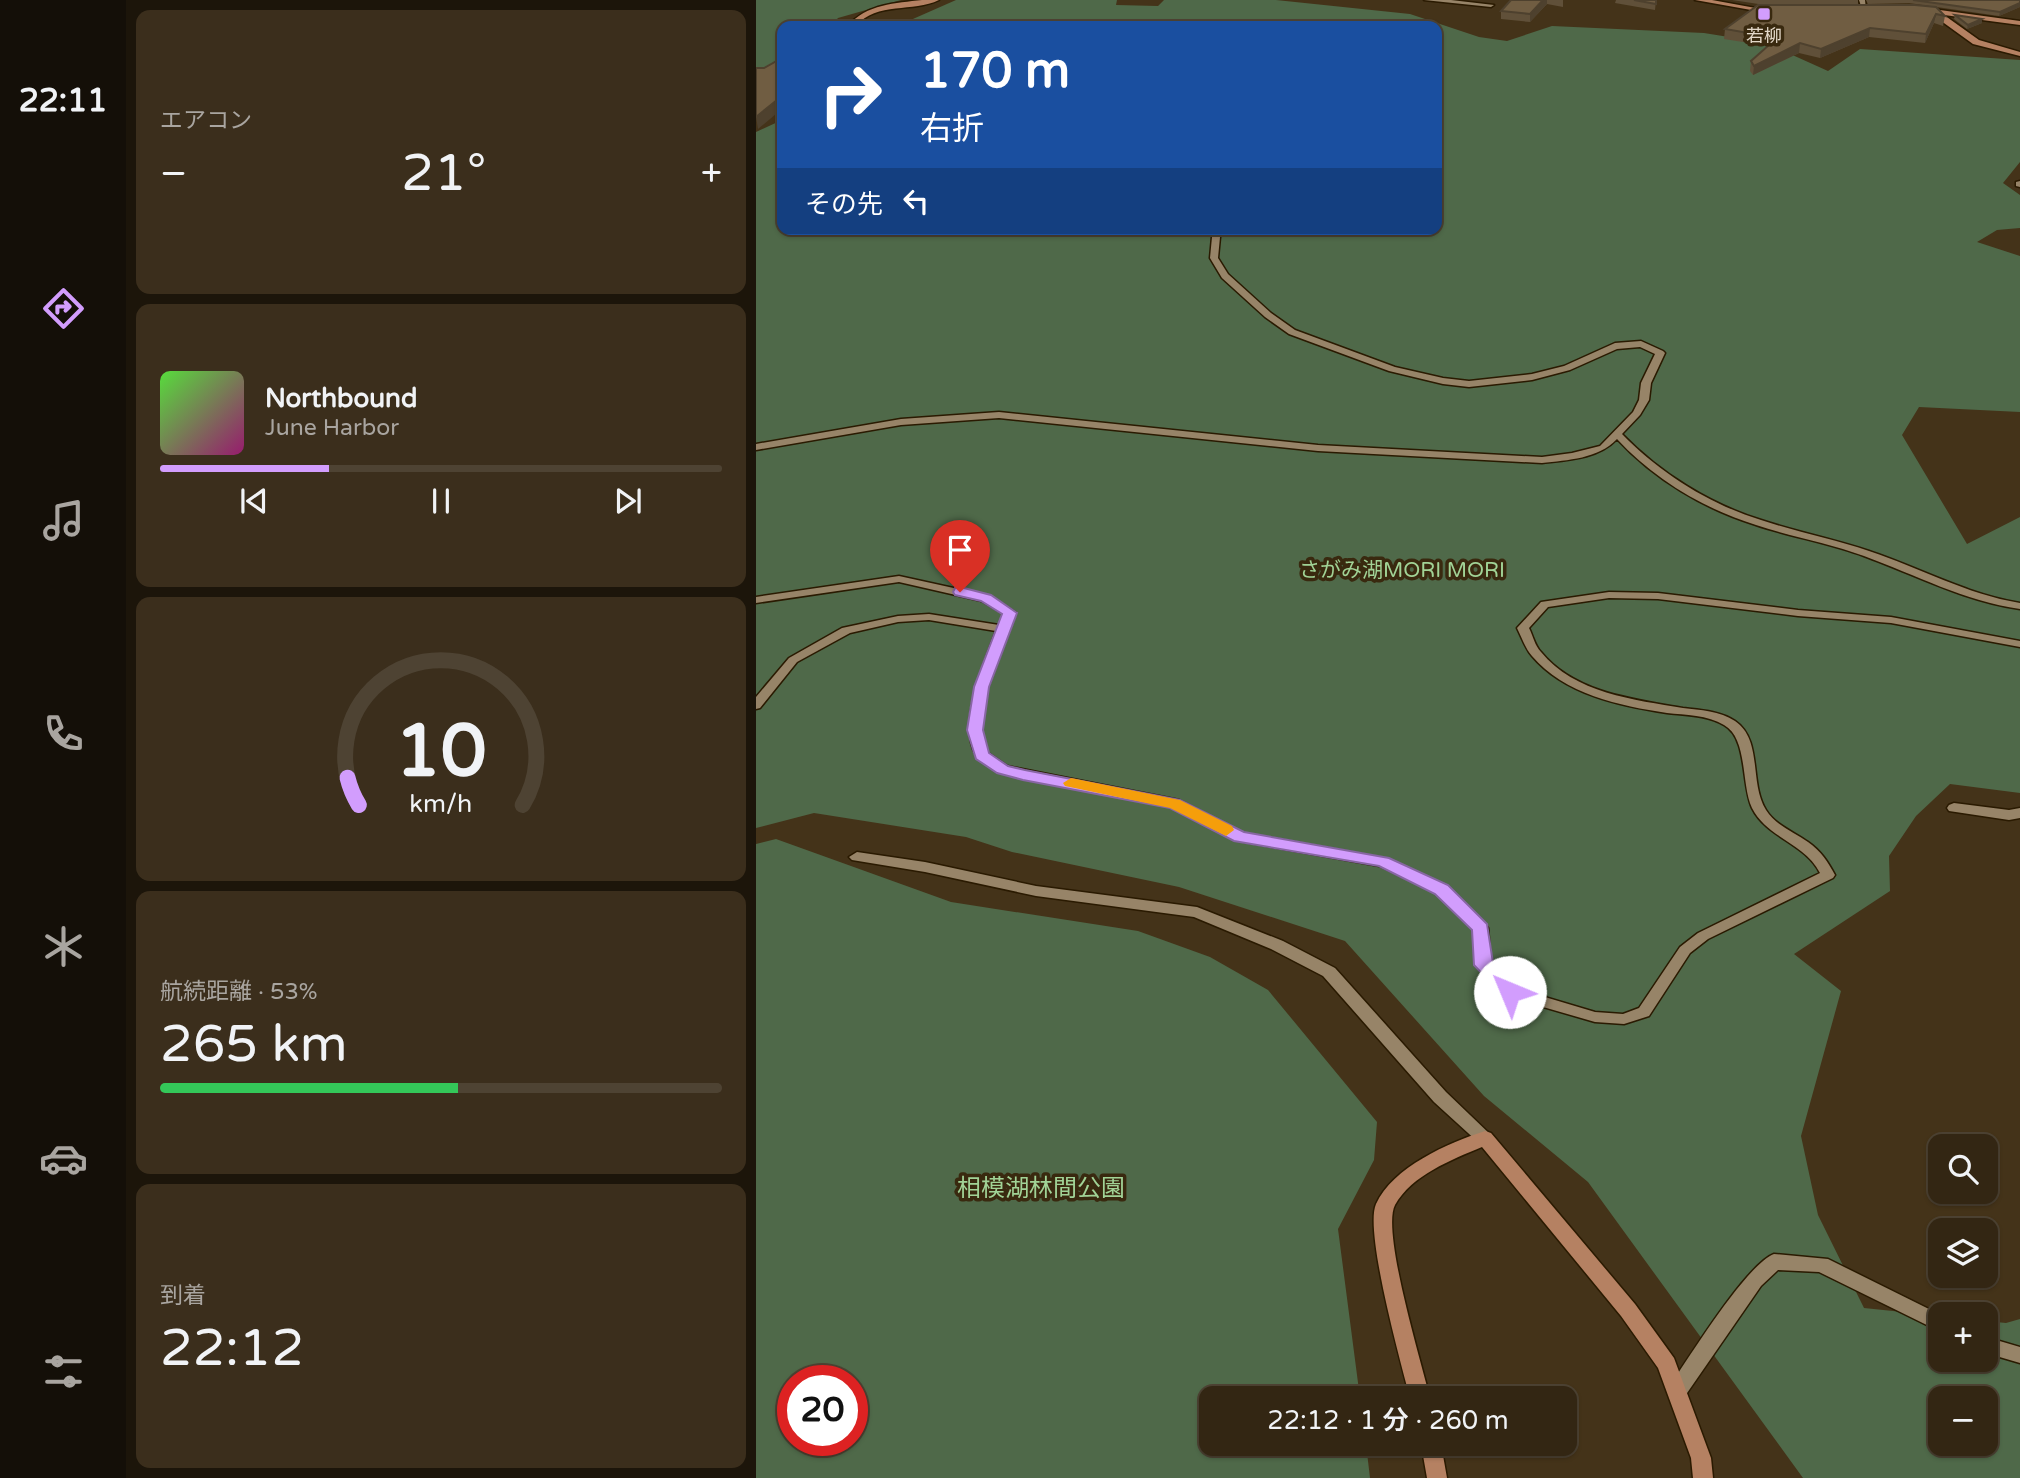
<!DOCTYPE html>
<html lang="ja">
<meta charset="utf-8">
<style>
body{margin:0;font-family:"Varela Round","Noto Sans JP",sans-serif;background:#3b2e1c;color:#f1f3f6;height:100vh;display:flex;flex-direction:column;font-size:26px;white-space:nowrap}
*{box-sizing:border-box;margin:0}
p{font-size:23px;color:#a9a5a0}
.icon{flex:none;width:38px;height:38px;fill:none;stroke:currentColor;stroke-width:2;stroke-linecap:round;stroke-linejoin:round}
.map{position:relative;flex:1;overflow:hidden}
.sheet{display:flex;flex-direction:column;gap:10px;padding:10px;background:#1c150a;width:630px}
.sheet>*{flex:none}
.guide{position:absolute;left:21px;top:21px;width:665px;height:214px;border-radius:14px;box-shadow:0 2px 5px #0004,0 0 0 2px #4e4333;background:#1a4fa0;color:#fff;overflow:hidden}
.tools{position:absolute;left:1172px;top:1134px;display:grid;gap:14px}
.tools a{display:grid;place-items:center;width:70px;height:70px;border-radius:14px;background:#332613;box-shadow:0 2px 5px #0004,0 0 0 2px #4e4333;font-size:35px}
.speed{position:absolute;left:21px;top:1365px;display:flex;gap:14px;font-size:35px;font-weight:700;text-align:center}
.speed>*{display:grid;place-content:center;width:91px;height:91px;border-radius:50%;background:#332613;box-shadow:0 2px 5px #0004,0 0 0 2px #4e4333;line-height:1}
.speed .limit{border:10px solid #d22;background:#fff;color:#111}
.pin{position:absolute;display:grid;place-items:center;width:60px;height:60px;color:#fff;margin:-72px -30px;border-radius:50% 50% 50% 0;rotate:-45deg;box-shadow:0 0 7px #0007}
.pin .icon{rotate:45deg}
.me{position:absolute;width:77px;margin:-38px;rotate:315deg;stroke-linejoin:round;filter:drop-shadow(0 0 5px #0008)}
.turn{display:flex;align-items:center;gap:24px;height:147px;padding:0 28px;font-size:32px}
.turn .icon{width:91px;height:91px;stroke-width:2.5}
.turn b{display:block;font-size:49px;line-height:60px}
.then{display:flex;align-items:center;height:66px;padding:0 28px;background:#0003;gap:14px;font-size:26px}
.big{font-size:52px;font-weight:600;line-height:1.1}
.sheet .widget{flex:1;display:flex;flex-direction:column;justify-content:center;gap:10px;min-width:0;padding:0 24px;border-radius:14px;background:#3b2e1c}
.sheet .dial{align-items:center;gap:0}
.dial svg{height:182px;overflow:visible;fill:none;stroke:#4e4333;stroke-width:7;stroke-linecap:round;text-anchor:middle}
.dial text{fill:#f1f3f6;stroke:none}
.song{display:flex;align-items:center;gap:21px}
.cover{width:84px;height:84px;border-radius:10px;background:linear-gradient(135deg,hsl(110 70% 55%),hsl(320 70% 35%))}
.played{height:7px;border-radius:4px;background:linear-gradient(90deg,#d29dfd 30%,#4e4333 30%)}
.keys{display:flex;justify-content:space-around;direction:ltr}
.heat{display:flex;justify-content:space-between;align-items:center;font-size:38px;direction:ltr}
.charge{height:10px;border-radius:5px;background:linear-gradient(90deg,#34c759 53%,#4e4333 0)}
.trip{position:absolute;left:443px;top:1386px;width:378px;height:70px;border-radius:14px;background:#332613;box-shadow:0 2px 5px #0004,0 0 0 2px #4e4333;font-weight:600;line-height:70px;text-align:center}
main{display:flex;flex:1;min-height:0}
.tabs{display:flex;flex-direction:column;width:126px;justify-content:space-around;align-items:center;background:#140f08;color:#a9a5a0}
.tabs .icon{width:49px;height:49px}
.tabs .on{color:#d29dfd}
.tabs b{font-size:32px;color:#f1f3f6}
.map>svg:first-child{display:block}
</style>
<main>
<nav class="tabs">
<b>22:11</b>
<svg class="icon on" aria-label="directions" viewBox="0 0 24 24"><path d="M12 3l9 9-9 9-9-9zM9 14v-3h6M13 9l2 2-2 2"/></svg>
<svg class="icon" aria-label="music" viewBox="0 0 24 24"><path d="M9 18V5l10-2v13"/><circle cx="6" cy="18" r="3"/><circle cx="16" cy="16" r="3"/></svg>
<svg class="icon" aria-label="phone" viewBox="0 0 24 24"><path d="M5 4h4l2 5-3 2q2 4 5 5l2-3 5 2v4C11 20 4 13 5 4z"/></svg>
<svg class="icon" aria-label="climate" viewBox="0 0 24 24"><path d="M12 3v18M4 7l16 10M4 17L20 7"/></svg>
<svg class="icon" aria-label="car" viewBox="0 0 24 24"><path d="M5 17H2v-5l4-1 3-4h7l3 4 3 1v5h-3M9 17h6M6 11h13"/><circle cx="7" cy="17" r="2"/><circle cx="17" cy="17" r="2"/></svg>
<svg class="icon" aria-label="filters" viewBox="0 0 24 24"><path d="M4 7h16M4 17h16"/><circle cx="9" cy="7" r="2"/><circle cx="15" cy="17" r="2"/></svg>
</nav>
<section class="sheet">
<div class="widget"><p>エアコン</p>
<div class="heat"><a>−</a><b class="big">21°</b><a>+</a></div>
</div>
<div class="widget">
<div class="song"><i class="cover"></i><div><b>Northbound</b><p>June Harbor</p></div></div>
<div class="played"></div>
<div class="keys"><svg class="icon" aria-label="previous" viewBox="0 0 24 24"><path d="M18 5L8 12l10 7zM5 5v14"/></svg><svg class="icon" aria-label="pause" viewBox="0 0 24 24"><path d="M8 5v14M16 5v14"/></svg><svg class="icon" aria-label="next" viewBox="0 0 24 24"><path d="M6 5l10 7-10 7zM19 5v14"/></svg></div>
</div>
<div class="widget dial"><svg viewBox="0 0 100 80">
<path d="M14 69A42 42 0 1 1 86 69"/>
<path d="M14 69A42 42 0 0 1 9 57" stroke="#d29dfd"/>
<text x="50" y="56" font-size="32" font-weight="700">10</text>
<text x="50" y="72" font-size="11">km/h</text>
</svg></div>
<div class="widget"><p>航続距離 · 53%</p><b class="big">265 km</b><div class="charge"></div></div>
<div class="widget"><p>到着</p><b class="big">22:12</b></div>
</section>
<div class="map">
<svg width="1264" height="1478" viewBox="0 0 1264 1478">
<rect width="100%" height="100%" fill="#443319"/>
<path fill="#4f6949" fill-rule="evenodd" d="M0 0H145L82 18 75 26H26V64L0 73Z
M200 0H361L360 5 402 6 408 0H520L654 14 723 37 751 41 796 26 948 33 1010 43 1072 71 1104 49 1264 60V162L1247 183 1264 195V228L1241 230 1221 242 1264 256V412L1163 407 1146 435 1211 544 1264 517V793L1194 784 1160 816 1133 856 1134 891 1038 954 1085 991 1045 1136 1062 1215 1108 1308 1185 1316V1360H1230V1321L1250 1323 1264 1319V1478H1047L832 1182 728 1096 589 941 423 887 256 852 210 837 58 813 0 828V132L26 120V229H681V26H141ZM1185 1398H1230V1444H1185Z
M20 839 195 902 382 931 454 957 512 990 621 1122 618 1160 582 1229 604 1398H455V1444H610L614 1478H0V844ZM37 1381H96V1440H37Z"/>
<g fill="none" stroke-linecap="round" stroke-linejoin="round">
<g stroke="#2a1a01" stroke-width="3">
<path id="lane" d="M668 0H695L738 5 735 7Z
M1103 0H1109L1110 9H1106Z
M461 229H469L464 237 462 258 472 274 515 313 539 330 639 367 687 378 713 381 776 374 808 366 859 343 885 341 907 351 909 353 895 383 893 400 884 415 866 434C904 473 953 504 1005 520 1041 532 1078 539 1113 551 1164 568 1210 594 1264 603V609C1208 601 1160 575 1108 556 1073 543 1036 537 1000 525 948 509 898 479 861 439 842 459 812 460 786 463L562 451 243 418 145 425 0 450V444L145 419 243 412 562 445 786 457 816 453 844 446 877 412 883 400 885 383 899 354 884 347 861 349 814 370 776 380 713 387 687 384 633 371 533 334 509 317 466 278 454 258 456 237Z
M143 576 234 596 260 613 232 687 225 730 232 753 251 766 423 800 487 833 632 859 690 887 730 925 732 928 735 964 759 988 839 1012 867 1014 883 1008 924 947 942 933 1064 873C1049 843 1011 838 996 808 985 785 992 738 968 725 952 715 929 715 911 713 864 706 808 694 776 656 769 648 766 638 761 628L785 602 853 592 902 593 1042 610 1135 617 1264 641V647L1135 623 1042 616 902 599 853 598 792 607 773 628C777 636 779 646 785 652 818 693 879 700 927 708 944 710 964 711 979 721 1007 740 993 783 1010 810 1019 825 1038 832 1052 842 1065 851 1072 862 1079 875L1077 878 952 939 934 953 893 1016 868 1024 839 1022 749 996 721 965 718 929 680 893 624 866 484 841 414 806 243 772C236 767 224 762 220 755 201 724 229 662 240 631L173 620 142 622 94 633 41 662 4 708 0 709V697L33 658 86 628 142 616 173 614 243 625 248 614 226 601 143 582 0 603V597Z"/>
</g>
<g stroke="#2a1a01" stroke-width="3">
<path id="street" d="M1264 181V187L1260 186V182Z
M1198 803 1253 810 1264 808V818L1253 820 1193 811 1191 808 1193 805Z
M101 852 169 862 280 886 441 907 527 941 579 968 690 1092 738 1138 735 1143 729 1145 723 1143 678 1102 567 976 515 949 438 917 280 896 169 872 96 860 93 857Z
M1018 1254 1072 1259 1185 1315V1332L1063 1272 1022 1270 1005 1286 929 1396 922 1399 915 1396 912 1390 915 1384C934 1356 991 1264 1018 1254Z
M1230 1337 1264 1347V1363L1230 1353Z"/>
</g>
<g stroke="#2a1a01" stroke-width="3">
<path id="secondary" d="M166 0H183C157 13 121 1 100 26H92C110 4 140 3 166 0Z
M939 0H956L1016 11 1012 13Z
M1162 7 1264 21V25L1188 15 1223 40 1264 52V56L1217 44 1181 18 1182 14 1162 11Z
M729 1131 735 1133 879 1304 918 1358 955 1458 957 1478H937L935 1458 902 1368 865 1316 726 1147C695 1160 656 1175 639 1205 625 1231 666 1364 674 1398H654C645 1363 608 1231 620 1204 637 1167 692 1143 729 1131Z
M665 1444H685L691 1478H671Z"/>
</g>
<use href="#lane" fill="#978468" fill-rule="evenodd"/>
<use href="#street" fill="#978468" fill-rule="evenodd"/>
<use href="#secondary" fill="#b58162" fill-rule="evenodd"/>
</g>
<path fill="#605039" d="M747 0H807V7L791 4 774 22 745 19V11L755 0Z
M860 0H900L899 10 859 3Z
M976 0H1102V5H1159L1189 16 1187 26 1178 23 1169 43 1113 37 1064 58 1043 53 997 75 994 71 995 61 1012 46 968 39 969 29 1009 5Z
M1110 0H1264V7L1243 16 1153 3 1112 4Z
M1199 15 1226 23 1211 29 1198 19Z"/>
<path fill="#4e412e" d="M787 0H791V4L774 22V14Z
M1264 3V7L1243 16 1244 12Z
M1180 14 1178 23 1169 43 1170 34Z
M1226 19V23L1211 29 1212 25Z
M1114 28 1113 37 1064 58 1065 49Z
M1044 43 1043 53 997 75 998 66Z
M26 96V109L2 129 0 117Z"/>
<path fill="#705d42" stroke="#4e412e" stroke-width="2" d="M755 0H787L774 14 745 11Z
M878 0H900V4Z
M1157 0H1264V3L1244 12Z
M1002 5H1159L1180 7 1189 16 1180 14 1170 34 1114 28 1065 49 1044 43 998 66 995 61 1021 38 969 29Z
M1199 15 1226 19 1212 25Z
M26 58V96L0 117V68H8Z"/>
<path fill="#d29dfd" stroke="#8866a4" stroke-width="2" d="M204 587 235 595 261 613 233 687 227 730 233 753 252 766 269 770 424 800 488 832 633 858 692 885 731 924 737 963 761 987 764 992 761 997H748L718 965 716 930 679 894 623 866 478 841 414 808 267 780 241 773 220 759 211 730 218 687 246 614 225 601 199 595 197 592 199 588Z"/>
<path fill="#f59e0b" d="M315 778 424 800 476 826 478 830 470 836 414 808 309 786 307 783Z"/>
<rect fill="#d29dfd" stroke="#39290f" stroke-width="2.5" x="1001" y="7" width="14" height="14" rx="3.5"/>
<g text-anchor="middle" stroke-width="7" stroke-linejoin="round" paint-order="stroke">
<g font-size="18" fill="#e3d8c9" stroke="#39290f">
<text x="1008" y="42">若柳</text>
</g>
<g font-size="21" fill="#a1d396" stroke="#39290f">
<text x="646" y="577">さがみ湖MORI MORI</text>
</g>
<g font-size="24" fill="#a1d396" stroke="#39290f">
<text x="285" y="1196">相模湖林間公園</text>
</g>
</g>
</svg>
<div class="tools">
<a><svg class="icon" aria-label="search" viewBox="0 0 24 24"><circle cx="10" cy="10" r="6"/><path d="M15 15l6 6"/></svg></a>
<a><svg class="icon" aria-label="layers" viewBox="0 0 24 24"><path d="M12 4l9 5-9 5-9-5zM3 14l9 5 9-5"/></svg></a>
<a>+</a>
<a>−</a>
</div>
<div class="speed"><div class="limit">20</div></div>
<div class="pin" style="left:204px;top:592px;background:#d93025"><svg class="icon" aria-label="arrive" viewBox="0 0 24 24"><path d="M6 21V4h12l-3 4 3 4H6"/></svg></div>
<svg class="me" style="left:754px;top:992px" viewBox="-20 -20 40 40"><circle r="19" fill="#fff"/><path d="M0-13L10 11 0 6-10 11z" fill="#d29dfd"/></svg>
<div class="trip">22:12 · 1 分 · 260 m</div>
<div class="guide">
<div class="turn"><svg class="icon" aria-label="right" viewBox="0 0 24 24"><path d="M7 20v-9h11M14 6l5 5-5 5"/></svg><div><b>170 m</b>右折</div></div>
<div class="then">その先<svg class="icon" aria-label="left" viewBox="0 0 24 24"><path d="M17 20v-9H6M10 6l-5 5 5 5"/></svg></div>
</div>
</div>
</main>
